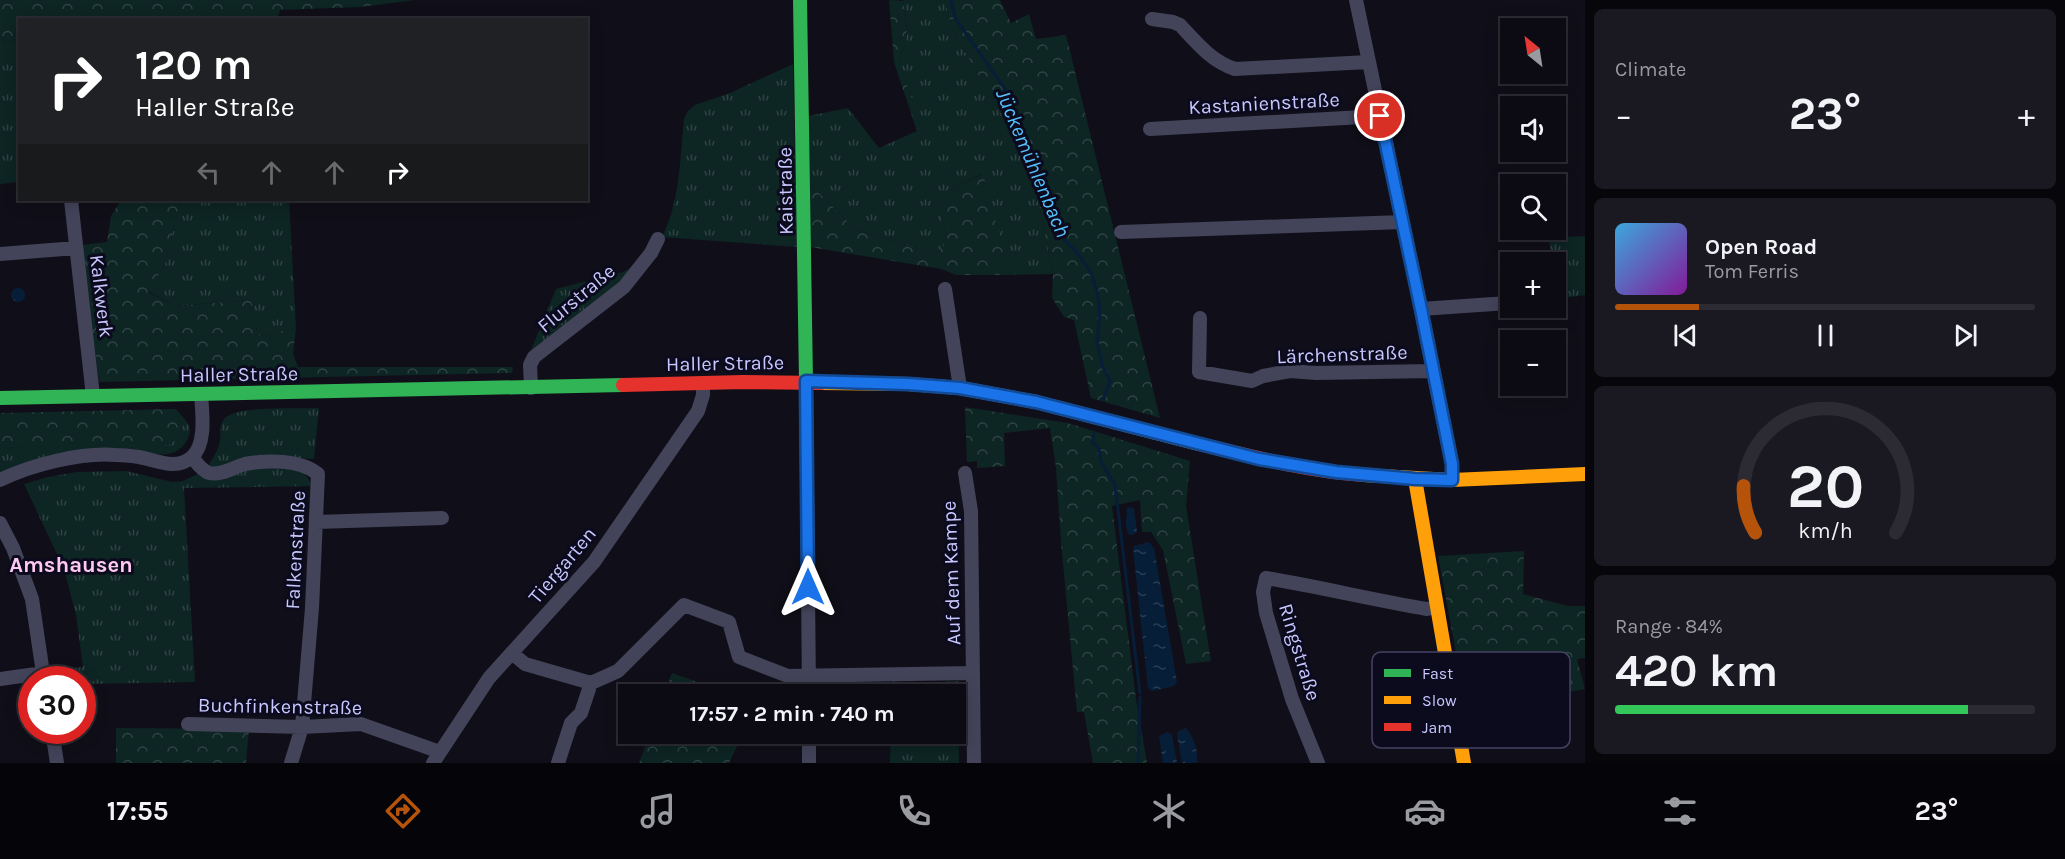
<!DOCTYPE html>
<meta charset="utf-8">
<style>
body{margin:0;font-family:Karla,sans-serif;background:#1a1921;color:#f1f3f6;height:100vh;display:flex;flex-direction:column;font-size:22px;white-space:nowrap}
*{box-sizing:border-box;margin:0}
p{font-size:20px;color:#9a9ba0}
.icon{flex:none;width:33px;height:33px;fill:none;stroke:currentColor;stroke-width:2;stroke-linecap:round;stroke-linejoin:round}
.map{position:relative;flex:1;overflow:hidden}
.side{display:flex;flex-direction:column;gap:9px;padding:9px;background:#07060a;width:480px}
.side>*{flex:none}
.banner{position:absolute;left:18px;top:18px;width:570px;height:183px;border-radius:0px;box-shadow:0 3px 15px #0003,0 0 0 2px #2c2b33;background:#202124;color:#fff;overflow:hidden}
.needle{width:39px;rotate:330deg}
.tools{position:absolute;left:1500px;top:18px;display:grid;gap:12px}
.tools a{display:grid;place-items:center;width:66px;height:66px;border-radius:0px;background:#0c0b13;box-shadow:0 3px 15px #0003,0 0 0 2px #2c2b33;font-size:30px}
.speed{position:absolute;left:18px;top:666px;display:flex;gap:12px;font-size:30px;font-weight:700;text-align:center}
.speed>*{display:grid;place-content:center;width:78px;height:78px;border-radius:50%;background:#0c0b13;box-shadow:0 3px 15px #0003,0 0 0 2px #2c2b33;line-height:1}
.speed .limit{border:9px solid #d22;background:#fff;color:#111}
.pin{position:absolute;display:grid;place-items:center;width:51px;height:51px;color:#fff;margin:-26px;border:3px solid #fff;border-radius:50%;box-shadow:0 2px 6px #0007}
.me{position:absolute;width:66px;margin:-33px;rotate:0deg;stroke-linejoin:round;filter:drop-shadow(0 0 4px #0008)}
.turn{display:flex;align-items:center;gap:21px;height:126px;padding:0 18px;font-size:27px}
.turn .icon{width:78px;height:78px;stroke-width:2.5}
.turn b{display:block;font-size:42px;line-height:51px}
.lanes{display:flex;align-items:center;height:57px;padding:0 18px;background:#0003;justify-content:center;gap:30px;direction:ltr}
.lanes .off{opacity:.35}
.big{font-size:45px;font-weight:700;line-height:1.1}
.side .tile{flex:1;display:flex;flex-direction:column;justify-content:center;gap:9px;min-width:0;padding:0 21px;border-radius:9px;background:#1a1921}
.side .dial{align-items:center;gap:0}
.dial svg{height:156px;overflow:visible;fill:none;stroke:#2c2b33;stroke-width:7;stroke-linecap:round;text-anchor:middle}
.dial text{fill:#f1f3f6;stroke:none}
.song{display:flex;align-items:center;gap:18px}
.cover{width:72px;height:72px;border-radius:9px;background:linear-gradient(135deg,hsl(200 70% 55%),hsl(290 70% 35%))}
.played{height:6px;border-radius:3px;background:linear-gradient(90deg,#b45309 20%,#2c2b33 20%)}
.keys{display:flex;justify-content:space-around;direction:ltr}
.heat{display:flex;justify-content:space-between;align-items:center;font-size:33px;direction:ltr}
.charge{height:9px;border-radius:4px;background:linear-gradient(90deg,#34c759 84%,#2c2b33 0)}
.trip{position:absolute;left:618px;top:684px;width:348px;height:60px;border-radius:0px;background:#0c0b13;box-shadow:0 3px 15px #0003,0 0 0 2px #2c2b33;font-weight:700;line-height:60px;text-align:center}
.dock{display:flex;height:96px;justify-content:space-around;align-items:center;background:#050408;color:#9a9ba0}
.dock .icon{width:42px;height:42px}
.dock .selected{color:#b45309}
.dock b{font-size:27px;color:#f1f3f6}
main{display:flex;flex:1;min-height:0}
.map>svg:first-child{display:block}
</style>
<main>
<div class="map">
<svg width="1585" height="763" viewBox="0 0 1585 763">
<defs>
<pattern id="grass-tufts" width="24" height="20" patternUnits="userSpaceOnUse" patternTransform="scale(1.5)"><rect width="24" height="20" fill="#0d2523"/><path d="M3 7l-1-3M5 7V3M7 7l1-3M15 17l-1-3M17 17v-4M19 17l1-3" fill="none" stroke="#2f4344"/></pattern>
<pattern id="forest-crowns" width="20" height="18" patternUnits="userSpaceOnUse" patternTransform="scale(1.5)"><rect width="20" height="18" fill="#0d2523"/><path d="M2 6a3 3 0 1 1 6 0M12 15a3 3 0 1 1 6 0" fill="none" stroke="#2f4344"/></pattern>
<pattern id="water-ripples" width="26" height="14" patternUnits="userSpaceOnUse" patternTransform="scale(1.5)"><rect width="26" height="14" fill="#071e38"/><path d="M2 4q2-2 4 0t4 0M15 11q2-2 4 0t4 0" fill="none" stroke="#2a3d56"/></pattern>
</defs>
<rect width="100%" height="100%" fill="#100f19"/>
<path fill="url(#grass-tufts)" d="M903 0H945L951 27 1032 170 1053 274 1010 275 982 174 946 192 940 207 947 242 936 254 856 230 810 184 808 116 848 108 879 148 917 131 920 123 903 73 900 54C911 38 906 19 903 0Z
M19 41V182L0 184V42Z
M793 64 797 247 662 237C680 202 680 159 684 119L688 111 695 105 730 93Z
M185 200H289L296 328 258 336 251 300 175 306 148 291 165 264 180 204Z
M1585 236V295L1556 299V262H1551L1549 238Z
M579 283 585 313 529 355 556 289Z
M319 408 314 459 276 457 215 468 208 466C213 458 218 451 220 441 221 434 219 425 224 419 234 405 300 409 319 408Z
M176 409C180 414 185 419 188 424 194 435 183 450 172 453 158 458 141 449 127 449 83 447 40 455 0 473V448L30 447 180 422Z
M266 468C284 468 305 465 312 486L184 488 195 682 83 684 82 680 49 679 48 670 83 667 76 615 64 569 24 484 48 477 77 472 126 471 172 482 183 481 198 474 237 472Z
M892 681 901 682V689L946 688V681H958L959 763H890L891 734H956V694H892Z"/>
<path fill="url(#forest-crowns)" d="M0 0H415L360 7 280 10 278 17 274 19 20 20 19 41 0 42Z
M889 0 903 1C906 20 911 38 900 54L903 73 920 123 917 131 894 62Z
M945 0H1000L1011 23 1029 14 1036 39 1066 35 1160 418 1091 398 1074 320 1064 317 1052 298 1053 274 1032 170 951 27Z
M983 174 1010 275H956L941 269 810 247V184L856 230 936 254 947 242 940 207 946 192Z
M121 200H185L180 204 165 264 148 292 175 306 251 300 258 336 296 328 293 354 298 367H513L512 373 99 382 81 245 107 242 111 216Z
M636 265 621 284 585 313 579 283 623 272Z
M965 407 1068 423 1190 461 1186 506 1211 661 1186 664 1163 550 1151 532H1142L1140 500 1112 506 1136 699 1147 763H1093L1084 712H1077L1061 542 1056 468 1050 428 1004 433 1005 466 977 468V461L967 462Z
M176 409 180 422 179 437 169 445 0 448V413Z
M1524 551 1523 594 1568 606H1585V658L1577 659 1585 689 1535 698 1519 666 1459 669 1438 556Z
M672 673 732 694H664Z
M116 728 249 729 246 763H116Z
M650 734H743L729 763H639Z"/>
<path fill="url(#water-ripples)" d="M11 295a7 7 0 1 1 14 0a7 7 0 1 1-14 0Z
M1130 507 1134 509 1137 532 1132 535 1128 534 1126 526 1127 508Z
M1149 542 1154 548 1177 682 1174 686 1152 691 1148 688 1133 549 1134 546Z
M1186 728C1195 739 1198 750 1197 763H1182L1177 734 1179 731Z
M1167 732 1172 735 1177 763H1163L1159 736Z"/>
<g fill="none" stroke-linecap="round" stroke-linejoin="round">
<path stroke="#071e38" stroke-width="3" d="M951 0 955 18 1003 86 1012 104 1022 142 1039 169 1061 236 1080 256 1091 273 1097 291 1100 313 1097 342 1100 355 1102 365 1110 381 1103 400
M1094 434 1092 442 1099 449 1101 462 1115 485 1140 693
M1138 763 1140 697"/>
<path stroke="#43445a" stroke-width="14" d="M1356 0 1421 309 1452 464V480
M1152 19 1173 22 1180 25C1197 43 1211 61 1235 69L1368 62
M1150 129 1380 116
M71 200 93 396
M1121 232 1402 222
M0 254 76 248
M945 289 960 388
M1421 309 1508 303
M1200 318 1199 372 1252 381 1263 376 1290 371 1316 373 1433 371
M806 381 809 694
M531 388 530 365 534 357 624 287 651 253 658 239
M192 457C197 463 201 470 209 473 221 476 234 467 245 464 267 460 300 459 318 474L312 608 302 727 291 763
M965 473 971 511 974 763
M0 480C31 465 81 452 116 455 124 455 132 456 139 457 156 460 176 471 192 457 207 443 202 412 201 394
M316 522 442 518
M0 523 13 548 32 599 44 680
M512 653 525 664 591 683 618 671 684 605 729 622 739 657 788 676 973 673
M1449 674C1471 671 1509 657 1525 679 1529 685 1530 696 1531 702
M0 679 43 673
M188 724 302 727 361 724 440 752
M52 730 57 763
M809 734V763
M433 763 489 678 594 562 698 411 703 395V383
M558 763 571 723 581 713 591 683
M1318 763 1292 699 1266 613 1263 592 1266 578C1320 587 1373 600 1427 609L1437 607"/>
<path stroke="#30b455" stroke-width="14" d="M800 0 806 381
M0 398 623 385"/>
<path stroke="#ff9f0a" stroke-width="14" d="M821 383 908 384 960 388 1036 402 1199 444
M1363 475 1452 480 1585 474
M1415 479 1464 763"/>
<path stroke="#e5322d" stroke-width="14" d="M623 385 743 382 821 383
M1199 444C1253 457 1307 471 1363 475"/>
</g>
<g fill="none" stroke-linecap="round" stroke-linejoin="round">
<g stroke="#114b97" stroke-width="15">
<path id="route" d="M808 587 806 381 908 384 960 388 1036 402 1259 459 1336 472 1415 479 1452 480V464L1421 309 1380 116"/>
</g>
<use href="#route" stroke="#1a73e8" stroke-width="10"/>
</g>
<g text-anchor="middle" stroke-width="6" stroke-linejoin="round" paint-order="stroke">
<g font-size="20" fill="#c8c7ff" stroke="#0c0b1d">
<text transform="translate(1264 103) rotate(-3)" y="7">Kastanienstraße</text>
<text transform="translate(785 191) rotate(-91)" y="7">Kaistraße</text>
<text transform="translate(102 296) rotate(83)" y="7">Kalkwerk</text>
<text transform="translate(576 298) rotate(-40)" y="7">Flurstraße</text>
<text transform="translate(1342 354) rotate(-2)" y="7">Lärchenstraße</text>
<text transform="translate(725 363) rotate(-1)" y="7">Haller Straße</text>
<text transform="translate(239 374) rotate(-1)" y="7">Haller Straße</text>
<text transform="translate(295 550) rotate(-87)" y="7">Falkenstraße</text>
<text transform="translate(562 565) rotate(-50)" y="7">Tiergarten</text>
<text transform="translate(951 573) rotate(-92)" y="7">Auf dem Kampe</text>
<text transform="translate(1300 652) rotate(73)" y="7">Ringstraße</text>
<text transform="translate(280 706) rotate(1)" y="7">Buchfinkenstraße</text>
</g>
<g font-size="21" font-style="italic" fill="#55c2ff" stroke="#0c0b1d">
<text transform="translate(1033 163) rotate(67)" y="7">Jückemühlenbach</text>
</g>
<g font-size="22" font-weight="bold" fill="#ffc9f1" stroke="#0c0b1d">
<text x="71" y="572">Amshausen</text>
</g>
</g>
<rect x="1372" y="652" width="198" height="96" rx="9" fill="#0c0b1d" stroke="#444361" stroke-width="1.5"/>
<rect x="1384" y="669" width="27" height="8" fill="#30b455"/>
<rect x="1384" y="696" width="27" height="8" fill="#ff9f0a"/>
<rect x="1384" y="723" width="27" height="8" fill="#e5322d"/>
<g font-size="16" fill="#c8c7ff">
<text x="1422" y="679">Fast</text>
<text x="1422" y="706">Slow</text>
<text x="1422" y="733">Jam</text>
</g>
</svg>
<div class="tools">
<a><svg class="needle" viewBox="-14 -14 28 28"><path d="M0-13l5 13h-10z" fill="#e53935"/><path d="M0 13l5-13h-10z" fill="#9a9ba0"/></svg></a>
<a><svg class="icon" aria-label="sound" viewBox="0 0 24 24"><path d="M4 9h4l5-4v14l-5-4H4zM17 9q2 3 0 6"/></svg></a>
<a><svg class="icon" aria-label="search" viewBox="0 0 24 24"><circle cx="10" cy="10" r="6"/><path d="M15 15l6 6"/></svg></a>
<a>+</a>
<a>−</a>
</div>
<div class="speed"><div class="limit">30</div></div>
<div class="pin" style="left:1380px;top:116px;background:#d93025"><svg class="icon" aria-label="arrive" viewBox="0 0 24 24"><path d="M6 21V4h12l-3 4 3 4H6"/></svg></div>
<svg class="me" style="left:808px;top:587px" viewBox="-20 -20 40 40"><path d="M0-17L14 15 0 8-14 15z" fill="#1a73e8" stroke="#fff" stroke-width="4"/></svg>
<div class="trip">17:57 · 2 min · 740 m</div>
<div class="banner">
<div class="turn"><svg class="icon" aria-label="right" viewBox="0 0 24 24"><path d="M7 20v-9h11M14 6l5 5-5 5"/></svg><div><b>120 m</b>Haller Straße</div></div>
<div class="lanes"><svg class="icon off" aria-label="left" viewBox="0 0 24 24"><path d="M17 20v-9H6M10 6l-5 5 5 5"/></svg><svg class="icon off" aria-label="ahead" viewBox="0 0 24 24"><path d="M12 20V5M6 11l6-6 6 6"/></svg><svg class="icon off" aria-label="ahead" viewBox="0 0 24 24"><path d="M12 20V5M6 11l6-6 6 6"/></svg><svg class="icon" aria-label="right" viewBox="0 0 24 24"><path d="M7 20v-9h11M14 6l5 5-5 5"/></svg></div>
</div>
</div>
<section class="side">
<div class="tile"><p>Climate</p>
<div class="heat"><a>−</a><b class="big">23°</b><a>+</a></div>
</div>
<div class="tile">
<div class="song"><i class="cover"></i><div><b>Open Road</b><p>Tom Ferris</p></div></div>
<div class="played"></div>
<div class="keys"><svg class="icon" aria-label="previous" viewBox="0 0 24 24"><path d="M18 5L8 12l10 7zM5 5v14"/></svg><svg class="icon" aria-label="pause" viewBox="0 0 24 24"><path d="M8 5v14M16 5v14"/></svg><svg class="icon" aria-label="next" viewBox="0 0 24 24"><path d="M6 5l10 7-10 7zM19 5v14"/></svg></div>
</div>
<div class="tile dial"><svg viewBox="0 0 100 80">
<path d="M14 69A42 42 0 1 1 86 69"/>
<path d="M14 69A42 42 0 0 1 8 45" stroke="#b45309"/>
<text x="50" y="56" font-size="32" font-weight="700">20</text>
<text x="50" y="72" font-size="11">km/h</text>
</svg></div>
<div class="tile"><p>Range · 84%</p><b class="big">420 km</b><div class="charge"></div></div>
</section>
</main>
<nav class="dock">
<b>17:55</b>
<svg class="icon selected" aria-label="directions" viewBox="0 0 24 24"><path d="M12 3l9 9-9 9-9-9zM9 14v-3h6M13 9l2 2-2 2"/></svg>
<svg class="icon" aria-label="music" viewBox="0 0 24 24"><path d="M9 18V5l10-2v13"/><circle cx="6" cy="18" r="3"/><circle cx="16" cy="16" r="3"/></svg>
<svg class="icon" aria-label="phone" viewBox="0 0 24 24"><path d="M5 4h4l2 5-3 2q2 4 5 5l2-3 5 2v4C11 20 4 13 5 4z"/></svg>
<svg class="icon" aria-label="climate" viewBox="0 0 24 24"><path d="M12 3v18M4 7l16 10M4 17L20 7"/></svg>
<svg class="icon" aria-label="car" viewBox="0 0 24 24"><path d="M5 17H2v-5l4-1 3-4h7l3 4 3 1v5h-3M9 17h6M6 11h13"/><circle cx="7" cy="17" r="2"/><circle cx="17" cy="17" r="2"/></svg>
<svg class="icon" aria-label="filters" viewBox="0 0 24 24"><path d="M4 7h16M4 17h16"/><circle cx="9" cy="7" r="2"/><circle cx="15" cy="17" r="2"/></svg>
<b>23°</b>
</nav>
